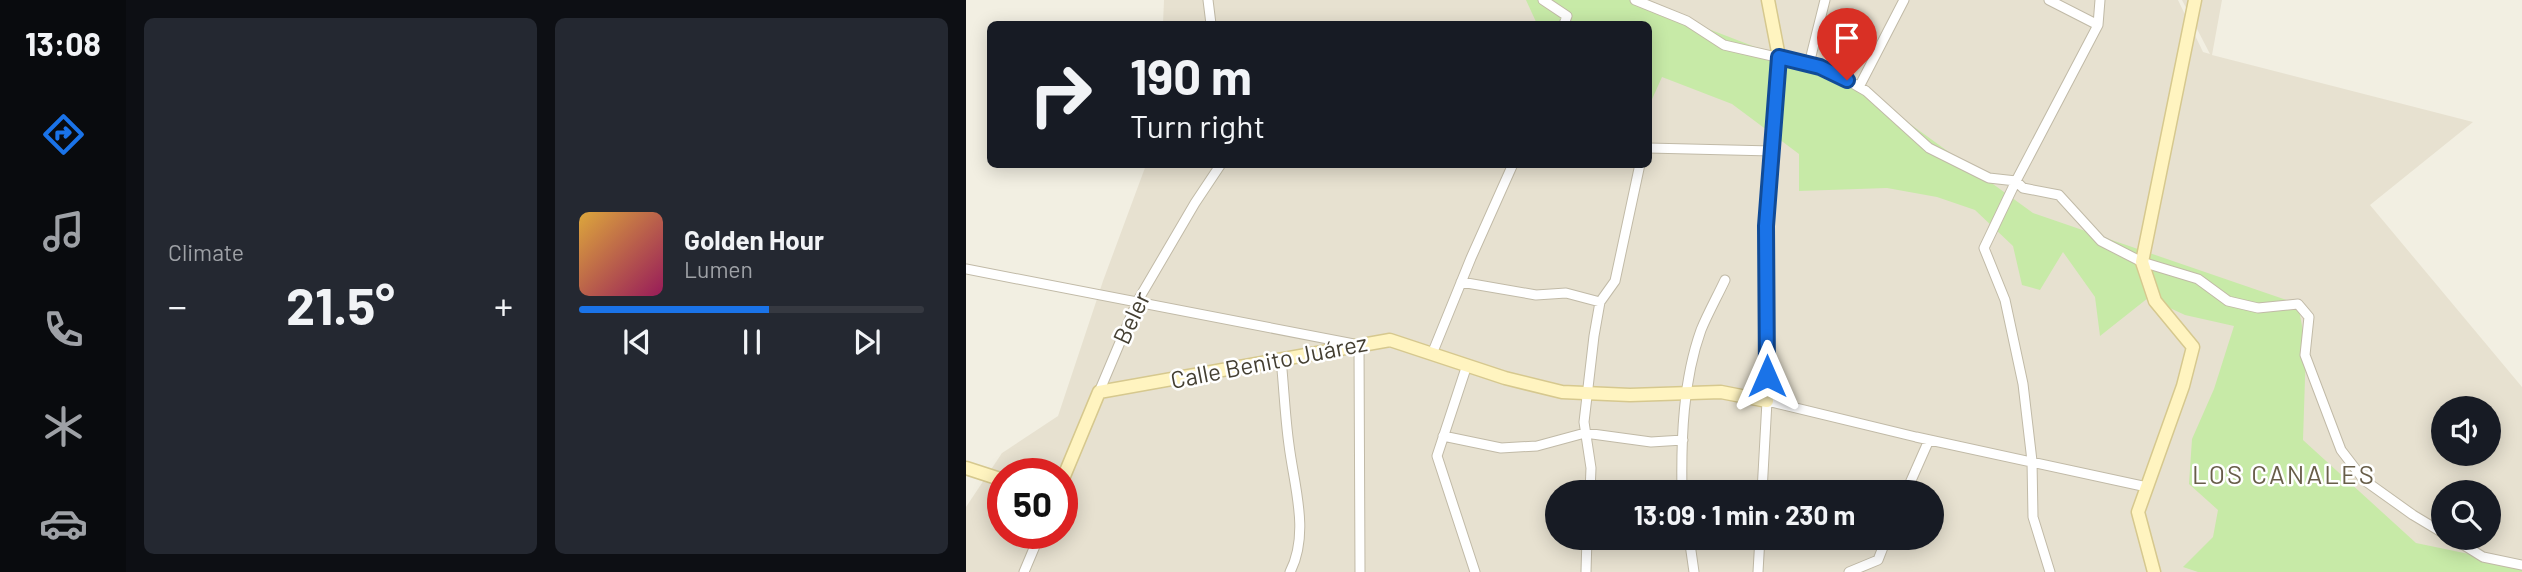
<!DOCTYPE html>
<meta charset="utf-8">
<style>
body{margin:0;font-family:Barlow,sans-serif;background:#242831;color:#f1f3f6;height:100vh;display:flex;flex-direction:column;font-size:26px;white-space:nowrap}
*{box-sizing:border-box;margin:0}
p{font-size:23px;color:#9ea1a6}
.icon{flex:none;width:38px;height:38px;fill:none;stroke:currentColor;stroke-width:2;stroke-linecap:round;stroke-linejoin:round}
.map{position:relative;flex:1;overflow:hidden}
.panel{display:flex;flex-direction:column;gap:18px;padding:18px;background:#0d0f14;width:840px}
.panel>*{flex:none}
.hud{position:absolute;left:21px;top:21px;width:665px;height:147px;border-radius:10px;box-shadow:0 4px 18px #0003;background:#171b24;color:#f1f3f6;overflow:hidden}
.buttons{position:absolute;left:1465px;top:396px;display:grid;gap:14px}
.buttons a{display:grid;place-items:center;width:70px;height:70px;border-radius:50%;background:#171b24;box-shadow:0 4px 18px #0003;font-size:35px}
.speed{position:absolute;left:21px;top:458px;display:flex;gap:14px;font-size:35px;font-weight:700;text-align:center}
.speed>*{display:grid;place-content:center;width:91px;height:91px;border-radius:50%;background:#171b24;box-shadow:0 4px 18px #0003;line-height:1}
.speed .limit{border:10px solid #d22;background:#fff;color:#111}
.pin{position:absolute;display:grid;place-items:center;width:60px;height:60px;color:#fff;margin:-72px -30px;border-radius:50% 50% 50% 0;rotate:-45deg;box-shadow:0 0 7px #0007}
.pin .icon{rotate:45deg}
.me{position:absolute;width:77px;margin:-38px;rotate:0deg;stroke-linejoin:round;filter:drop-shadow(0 0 5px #0008)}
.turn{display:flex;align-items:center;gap:24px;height:147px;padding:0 28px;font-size:32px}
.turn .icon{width:91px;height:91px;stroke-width:2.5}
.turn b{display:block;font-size:49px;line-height:60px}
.big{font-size:52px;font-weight:700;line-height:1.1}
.panel .tile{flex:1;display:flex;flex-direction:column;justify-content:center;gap:10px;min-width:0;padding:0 24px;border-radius:10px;background:#242831}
.song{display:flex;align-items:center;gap:21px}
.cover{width:84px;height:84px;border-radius:10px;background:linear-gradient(135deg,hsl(40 70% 55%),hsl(330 70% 35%))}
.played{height:7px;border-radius:4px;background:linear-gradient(90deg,#1a73e8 55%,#363941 55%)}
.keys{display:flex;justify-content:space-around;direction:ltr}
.heat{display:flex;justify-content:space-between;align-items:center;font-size:38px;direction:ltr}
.panel .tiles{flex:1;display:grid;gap:18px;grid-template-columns:repeat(2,1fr)}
.trip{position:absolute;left:579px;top:480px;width:399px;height:70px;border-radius:35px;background:#171b24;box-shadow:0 4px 18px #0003;font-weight:700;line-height:70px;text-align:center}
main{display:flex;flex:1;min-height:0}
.dock{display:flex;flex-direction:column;width:126px;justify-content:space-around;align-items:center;background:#090b0e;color:#9ea1a6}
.dock .icon{width:49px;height:49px}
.dock .current{color:#1a73e8}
.dock b{font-size:32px;color:#f1f3f6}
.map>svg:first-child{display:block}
</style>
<main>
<nav class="dock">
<b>13:08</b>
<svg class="icon current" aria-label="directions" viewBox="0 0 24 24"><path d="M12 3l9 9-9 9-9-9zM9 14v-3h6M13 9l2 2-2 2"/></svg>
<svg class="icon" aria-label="music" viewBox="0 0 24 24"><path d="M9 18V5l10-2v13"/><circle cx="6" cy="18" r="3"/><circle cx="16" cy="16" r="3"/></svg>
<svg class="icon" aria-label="phone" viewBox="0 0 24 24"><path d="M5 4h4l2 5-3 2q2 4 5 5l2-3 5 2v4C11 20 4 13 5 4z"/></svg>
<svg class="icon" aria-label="climate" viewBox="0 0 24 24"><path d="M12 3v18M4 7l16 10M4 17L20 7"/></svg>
<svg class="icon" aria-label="car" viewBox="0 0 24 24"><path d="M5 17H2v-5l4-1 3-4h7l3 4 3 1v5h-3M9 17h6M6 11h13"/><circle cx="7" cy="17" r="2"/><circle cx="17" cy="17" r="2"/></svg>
</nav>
<section class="panel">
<div class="tiles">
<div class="tile"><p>Climate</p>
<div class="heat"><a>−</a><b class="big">21.5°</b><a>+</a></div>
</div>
<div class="tile">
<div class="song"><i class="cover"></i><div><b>Golden Hour</b><p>Lumen</p></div></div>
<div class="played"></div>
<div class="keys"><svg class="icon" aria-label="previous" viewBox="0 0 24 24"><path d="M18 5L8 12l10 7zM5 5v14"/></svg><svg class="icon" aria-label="pause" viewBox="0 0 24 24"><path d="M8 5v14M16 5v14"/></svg><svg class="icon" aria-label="next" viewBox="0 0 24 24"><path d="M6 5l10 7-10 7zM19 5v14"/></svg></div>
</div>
</div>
</section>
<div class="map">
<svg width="1556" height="572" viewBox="0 0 1556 572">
<rect width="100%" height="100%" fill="#f2efe2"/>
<path fill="#e7e1d0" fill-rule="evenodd" d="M198 0H1212L1237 52 1244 54 1216 0H1256L1246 55 1507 122 1404 205 1556 387V572H0V507L36 453 92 416 137 281 180 165 682 164V24H197ZM1477 408H1522V453H1477ZM37 474H96V534H37ZM592 492H966V537H592ZM1477 492H1522V537H1477Z"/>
<path fill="#c7eaa7" d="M560 0H681L706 15 893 87 1067 213 1332 304 1340 348 1337 440 1450 543 1556 565V572H1232L1217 567 1247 537 1252 510 1223 484 1226 439 1248 389 1268 326 1219 315 1182 298 1134 336 1129 297 1097 252 1074 290 1056 285 1047 246 1009 210 971 197 921 188 833 191V154L766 104 696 77 683 106 682 24H571Z"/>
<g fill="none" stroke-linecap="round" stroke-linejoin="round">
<g stroke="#c1baa7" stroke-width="11">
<path id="minor" d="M242 0 245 24
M577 0 601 16 598 24
M669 0 721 21 758 45 854 67 881 80 900 91 963 148 1023 178 1050 181 1057 188 1093 195 1135 241 1176 262 1232 279 1262 301 1292 308 1332 304 1343 317 1339 355 1375 450 1398 480 1447 515 1477 533
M1083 0 1132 25
M843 64 859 0
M893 87 938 0
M682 148 806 151
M0 269 393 345 394 572
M495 282 570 295 600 293 634 302
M466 354 505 258 547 164
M315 359C318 388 319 417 323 445 328 486 344 533 324 572
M501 365 471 456 509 572
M133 392 171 302 229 203 255 164
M477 436 535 448 571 446 619 433 685 442 717 440
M624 492 625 468 618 422 628 336 634 302 649 281 674 164
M716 492C715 439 717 380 735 330 742 313 751 297 759 280
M796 492 801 401 950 437 1181 487
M940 492 963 440
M723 537 728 572
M1485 537 1517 557 1556 565
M58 572 74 534
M620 572 621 537
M792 572 794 537
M883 572 912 560 921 537
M1084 572 1067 517 1066 461 1057 384 1039 300 1018 248 1050 181 1132 25 1134 0"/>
</g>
<g stroke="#d6c88e" stroke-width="15">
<path id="secondary" d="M0 468 37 480
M96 481 133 392 424 340 539 378 596 392 664 395 755 392 801 401 800 226 813 57 802 0
M1188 572 1172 512 1217 386 1227 347 1189 301 1176 262 1229 0"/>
</g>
<use href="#minor" stroke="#fff" stroke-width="9"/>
<use href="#secondary" stroke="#fff4c0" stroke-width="12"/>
</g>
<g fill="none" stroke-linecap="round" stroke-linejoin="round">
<g stroke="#114b97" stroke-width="18">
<path id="route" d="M801 376 800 226 813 57 854 67 881 80"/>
</g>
<use href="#route" stroke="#1a73e8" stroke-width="12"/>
</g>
<g text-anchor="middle" stroke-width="5" stroke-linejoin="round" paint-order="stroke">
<g font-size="24" fill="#443f32" stroke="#fff">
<text transform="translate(166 318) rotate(-65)" y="8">Beler</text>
<text transform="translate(303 362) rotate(-11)" y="8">Calle Benito Juárez</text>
</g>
<g font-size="26" letter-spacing="2" fill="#685e49" stroke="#fff">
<text x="1318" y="484">LOS CANALES</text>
</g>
</g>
</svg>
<div class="buttons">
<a><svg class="icon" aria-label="sound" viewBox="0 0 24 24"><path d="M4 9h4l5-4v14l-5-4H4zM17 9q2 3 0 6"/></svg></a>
<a><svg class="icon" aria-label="search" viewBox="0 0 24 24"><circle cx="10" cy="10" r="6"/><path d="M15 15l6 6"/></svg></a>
</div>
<div class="speed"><div class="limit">50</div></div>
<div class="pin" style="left:881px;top:80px;background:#d93025"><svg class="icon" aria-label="arrive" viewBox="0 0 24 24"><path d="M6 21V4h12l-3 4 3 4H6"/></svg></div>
<svg class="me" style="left:801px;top:376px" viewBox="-20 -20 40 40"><path d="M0-17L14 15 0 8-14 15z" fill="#1a73e8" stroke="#fff" stroke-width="4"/></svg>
<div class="trip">13:09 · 1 min · 230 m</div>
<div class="hud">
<div class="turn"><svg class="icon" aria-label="right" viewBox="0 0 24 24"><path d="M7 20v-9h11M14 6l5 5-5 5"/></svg><div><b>190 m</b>Turn right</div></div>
</div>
</div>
</main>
